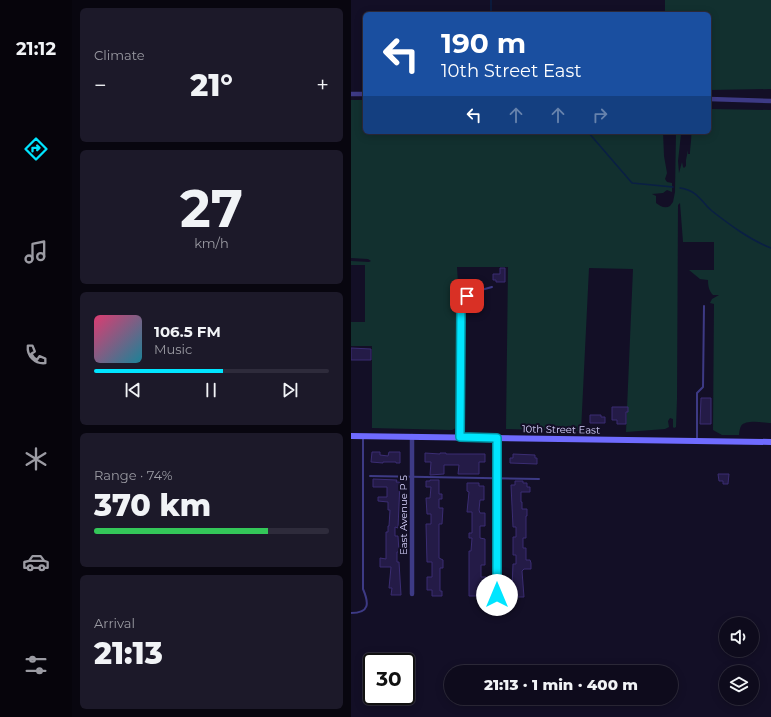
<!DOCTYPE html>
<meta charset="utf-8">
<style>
body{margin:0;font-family:Montserrat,sans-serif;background:#1c1929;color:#f1f3f6;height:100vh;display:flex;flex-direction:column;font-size:15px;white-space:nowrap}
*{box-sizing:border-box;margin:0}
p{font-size:13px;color:#9b9ba3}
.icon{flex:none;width:22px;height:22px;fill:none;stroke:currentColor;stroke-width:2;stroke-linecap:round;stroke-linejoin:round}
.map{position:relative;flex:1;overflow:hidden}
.details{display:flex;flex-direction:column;gap:8px;padding:8px;background:#08060f;width:279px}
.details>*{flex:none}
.banner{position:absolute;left:12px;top:12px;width:348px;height:122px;border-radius:6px;box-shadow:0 2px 10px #0003,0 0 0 1px #2e2b3b;background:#1a4fa0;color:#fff;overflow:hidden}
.tools{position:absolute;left:368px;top:617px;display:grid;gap:8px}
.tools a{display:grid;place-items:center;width:40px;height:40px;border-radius:50%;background:#0e0b1c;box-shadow:0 2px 10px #0003,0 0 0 1px #2e2b3b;font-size:20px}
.speed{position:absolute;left:12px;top:653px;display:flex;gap:8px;font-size:20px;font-weight:700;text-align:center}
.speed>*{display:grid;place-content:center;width:52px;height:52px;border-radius:50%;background:#0e0b1c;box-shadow:0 2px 10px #0003,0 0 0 1px #2e2b3b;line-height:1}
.speed .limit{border:2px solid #111;border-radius:6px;background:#fff;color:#111}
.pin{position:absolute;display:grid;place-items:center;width:34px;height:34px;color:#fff;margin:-17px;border-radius:8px;box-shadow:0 2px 6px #0006}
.me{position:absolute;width:44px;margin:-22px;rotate:0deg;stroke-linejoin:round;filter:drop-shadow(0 0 3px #0008)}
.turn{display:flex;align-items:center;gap:14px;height:84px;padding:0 12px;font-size:18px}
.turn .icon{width:52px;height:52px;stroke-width:2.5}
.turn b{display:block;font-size:28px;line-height:34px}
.lanes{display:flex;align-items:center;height:38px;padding:0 12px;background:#0003;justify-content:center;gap:20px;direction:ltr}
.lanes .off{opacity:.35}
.big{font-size:30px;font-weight:800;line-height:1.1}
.details .tile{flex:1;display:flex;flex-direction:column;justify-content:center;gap:6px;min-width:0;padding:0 14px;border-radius:6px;background:#1c1929}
.details .dial{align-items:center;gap:0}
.dial b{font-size:52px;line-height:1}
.song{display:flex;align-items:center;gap:12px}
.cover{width:48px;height:48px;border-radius:6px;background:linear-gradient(135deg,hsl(340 70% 55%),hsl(190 70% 35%))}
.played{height:4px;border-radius:2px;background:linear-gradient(90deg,#00e5ff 55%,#2e2b3b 55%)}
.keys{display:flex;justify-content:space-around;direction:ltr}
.heat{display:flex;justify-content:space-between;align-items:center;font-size:22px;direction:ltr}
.charge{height:6px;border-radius:3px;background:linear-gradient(90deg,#34c759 74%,#2e2b3b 0)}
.trip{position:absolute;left:93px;top:665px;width:234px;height:40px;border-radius:20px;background:#0e0b1c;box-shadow:0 2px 10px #0003,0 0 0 1px #2e2b3b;font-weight:800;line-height:40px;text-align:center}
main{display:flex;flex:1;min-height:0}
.tabs{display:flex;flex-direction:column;width:72px;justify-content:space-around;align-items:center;background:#06040b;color:#9b9ba3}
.tabs .icon{width:28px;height:28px}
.tabs .current{color:#00e5ff}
.tabs b{font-size:18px;color:#f1f3f6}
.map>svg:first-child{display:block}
</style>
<main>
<nav class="tabs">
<b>21:12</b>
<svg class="icon current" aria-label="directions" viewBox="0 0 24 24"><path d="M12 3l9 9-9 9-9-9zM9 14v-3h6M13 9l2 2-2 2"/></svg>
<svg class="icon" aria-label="music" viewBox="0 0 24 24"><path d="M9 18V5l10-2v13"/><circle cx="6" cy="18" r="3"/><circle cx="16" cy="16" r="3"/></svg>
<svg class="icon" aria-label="phone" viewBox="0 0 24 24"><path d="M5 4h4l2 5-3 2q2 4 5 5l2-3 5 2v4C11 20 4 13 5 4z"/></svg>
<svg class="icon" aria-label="climate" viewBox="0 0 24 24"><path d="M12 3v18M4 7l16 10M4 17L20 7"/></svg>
<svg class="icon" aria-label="car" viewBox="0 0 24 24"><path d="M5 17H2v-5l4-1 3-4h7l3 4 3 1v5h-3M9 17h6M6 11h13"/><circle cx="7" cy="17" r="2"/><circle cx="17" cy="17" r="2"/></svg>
<svg class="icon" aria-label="filters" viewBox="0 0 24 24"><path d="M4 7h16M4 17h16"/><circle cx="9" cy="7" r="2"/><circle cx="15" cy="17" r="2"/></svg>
</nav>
<section class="details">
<div class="tile"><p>Climate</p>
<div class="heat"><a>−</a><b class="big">21°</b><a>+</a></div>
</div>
<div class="tile dial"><b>27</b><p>km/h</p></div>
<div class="tile">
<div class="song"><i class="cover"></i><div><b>106.5 FM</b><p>Music</p></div></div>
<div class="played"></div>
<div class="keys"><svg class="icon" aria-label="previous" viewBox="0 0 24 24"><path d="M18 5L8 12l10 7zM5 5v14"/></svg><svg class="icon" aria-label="pause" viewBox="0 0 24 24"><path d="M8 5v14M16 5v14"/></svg><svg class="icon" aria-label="next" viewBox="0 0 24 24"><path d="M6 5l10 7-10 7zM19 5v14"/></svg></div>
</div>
<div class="tile"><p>Range · 74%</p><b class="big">370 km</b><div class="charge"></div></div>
<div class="tile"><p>Arrival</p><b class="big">21:13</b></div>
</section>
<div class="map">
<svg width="420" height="717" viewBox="0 0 420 717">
<rect width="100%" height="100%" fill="#130f26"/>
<path fill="#12302f" d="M314 0H420V89L358 90V14H314Z
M0 100H14V132H312L313 156 316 173 314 179 316 182 321 183V192L316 190 312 193 301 194 305 196V203C309 206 314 209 319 206L322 202 324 192 325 132H329L330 134 327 161 328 173 331 162 332 167 333 168 335 166V160L337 150V154H339C339 148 341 137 340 132H358V109L420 110V423C413 423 395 419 390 426 389 428 388 432 388 435H371L362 430 363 304 359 303 361 299 368 295H362C358 291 357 286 357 280L349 279 338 270H363V242H332L329 203 327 205 326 399 325 427 323 428 322 427V419L319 418 317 421 318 427 314 429 275 432 282 269 238 268 230 431 155 429 157 267H106L108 301 105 428 101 430 21 428V346H0V322H14V265H0V261L18 262 20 261 17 259 0 258Z"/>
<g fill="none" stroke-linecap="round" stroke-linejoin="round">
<path stroke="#0a1f44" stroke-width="1.5" d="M140 0V14
M237 132 281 183 322 187
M329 188C348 191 349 201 361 211 379 225 399 240 420 248"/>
</g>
<path fill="#241b47" stroke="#3b2d73" d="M149 268H154V282H145V280H142V274H149Z
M0 348 20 349V360H0Z
M350 398H360V424H349Z
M261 407H277V412H275V424H266V420H261Z
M239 415H250V417H254V423H239Z
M21 452H29V455L37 456 38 452H49V463H45V462H32V463L20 462Z
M74 453 89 454V453H95V454H134V462H128V474H107L108 465H93V474L79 475 80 462H74Z
M162 454 184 455V458H186V464L159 463V458H162Z
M367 474H378L377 484H372V481H368Z
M22 479 46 480 45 482H49L47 528 44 527V536H47L48 552H46V562H48L50 595H40L41 588H38L40 567H29V558L35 559V532H37V526H38L39 510H37V502L27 501V497H36V487H22Z
M79 480H88V494H91V499H88V508H92L91 524H88V558L92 560V568H89V591H91V596H81V590H76V577H81V562H76L75 524H80V514H76L75 498H79L80 487H75V481H79Z
M164 481H172V483H176V487H179V492H170V502H171V509H176V516H175V538H172V548H175V560H179L180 563V569H173L171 571 173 597H162L161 588 162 564H165V555H162V537H165V527H162L160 485H164Z
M116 483H128V486H133V500H129L128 510 129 513H134V526H129V538L134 539V565H130V577H135V584L134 591H130L129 596H118V551H120L121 538H118V533H121V512H116L118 492 116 491Z"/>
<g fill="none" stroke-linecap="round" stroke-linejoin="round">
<path stroke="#3d3a85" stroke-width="2" d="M109 436 111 308 113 298 130 290 141 287
M346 439V393L352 387 353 306
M19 476 188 479
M0 613C19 613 18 603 12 589V437"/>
<path stroke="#3d3a85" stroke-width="4.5" d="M0 94H14
M358 99 420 101
M61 436V594
M146 438 147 595"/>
<path stroke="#6f6bff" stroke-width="6" d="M0 436 420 442"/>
</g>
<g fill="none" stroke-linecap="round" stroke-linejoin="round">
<g stroke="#0095a6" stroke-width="10">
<path id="route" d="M116 296 113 298 110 308 109 437 146 438V595"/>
</g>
<use href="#route" stroke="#00e5ff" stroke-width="7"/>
</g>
<g text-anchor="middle" stroke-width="4" stroke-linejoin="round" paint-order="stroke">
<g font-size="10" fill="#d9d4ff" stroke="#130f26">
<text transform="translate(210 429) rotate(1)" y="4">10th Street East</text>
<text transform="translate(52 515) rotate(-90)" y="4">East Avenue P 5</text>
</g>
</g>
</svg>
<div class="tools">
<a><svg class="icon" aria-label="sound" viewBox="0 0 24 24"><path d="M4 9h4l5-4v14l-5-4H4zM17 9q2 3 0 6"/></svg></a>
<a><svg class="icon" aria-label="layers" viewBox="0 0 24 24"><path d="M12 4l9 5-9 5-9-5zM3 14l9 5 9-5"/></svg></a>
</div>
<div class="speed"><div class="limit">30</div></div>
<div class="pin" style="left:116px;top:296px;background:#d93025"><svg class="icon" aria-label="arrive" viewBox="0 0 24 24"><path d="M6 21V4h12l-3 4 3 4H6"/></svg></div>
<svg class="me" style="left:146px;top:595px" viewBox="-20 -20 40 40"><circle r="19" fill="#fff"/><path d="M0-13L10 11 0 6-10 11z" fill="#00e5ff"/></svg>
<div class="trip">21:13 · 1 min · 400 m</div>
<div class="banner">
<div class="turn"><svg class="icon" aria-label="left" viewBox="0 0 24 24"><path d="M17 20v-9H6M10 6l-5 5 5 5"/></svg><div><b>190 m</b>10th Street East</div></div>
<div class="lanes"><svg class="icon" aria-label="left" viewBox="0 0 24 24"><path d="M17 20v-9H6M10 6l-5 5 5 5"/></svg><svg class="icon off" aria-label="ahead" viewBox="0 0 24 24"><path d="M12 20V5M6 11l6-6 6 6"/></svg><svg class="icon off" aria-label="ahead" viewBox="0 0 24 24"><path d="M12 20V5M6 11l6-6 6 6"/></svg><svg class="icon off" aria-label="right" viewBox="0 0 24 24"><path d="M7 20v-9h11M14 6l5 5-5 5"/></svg></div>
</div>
</div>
</main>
